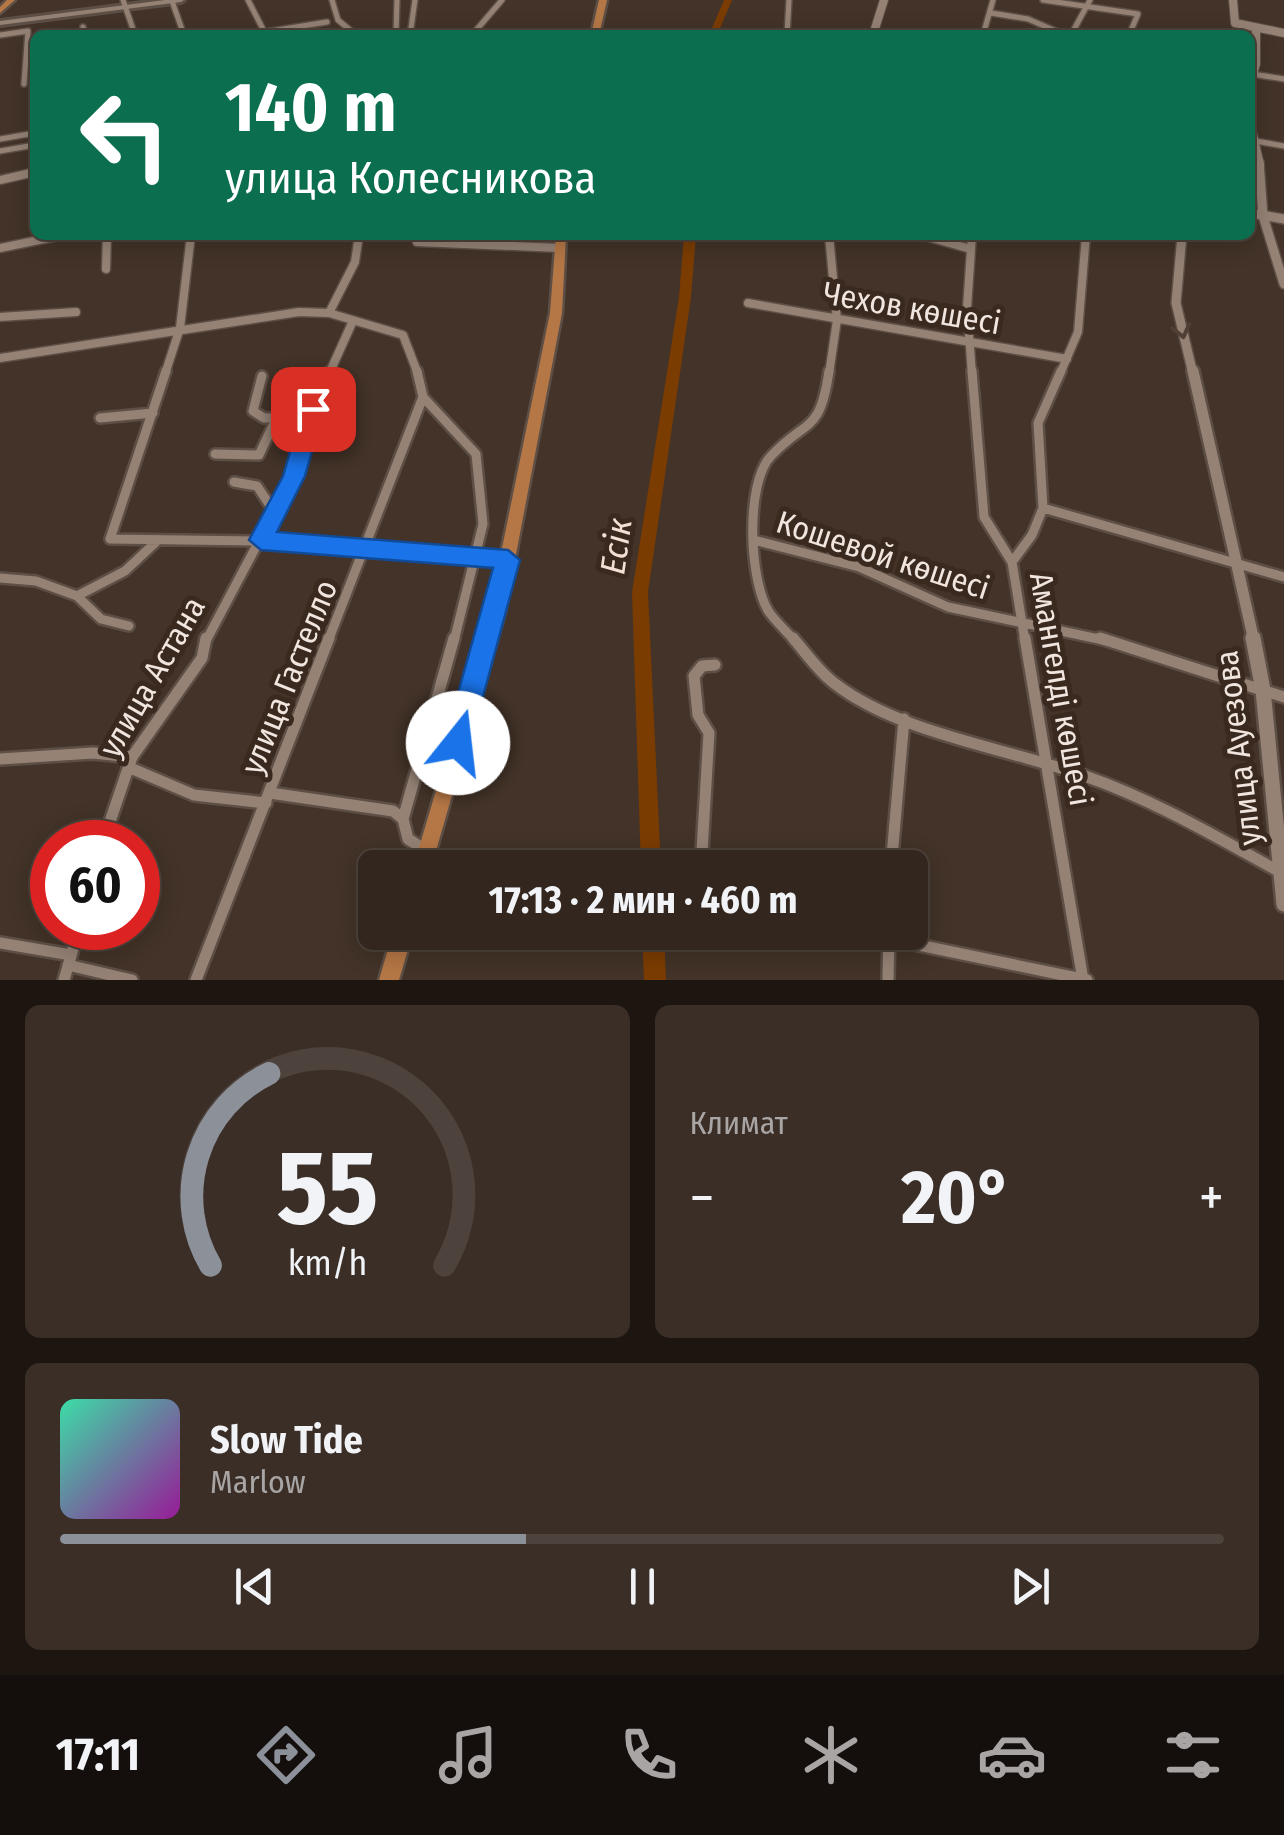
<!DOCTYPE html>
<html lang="ru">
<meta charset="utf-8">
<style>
body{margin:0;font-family:"Fira Sans Condensed",sans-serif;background:#3a2e27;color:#f1f3f6;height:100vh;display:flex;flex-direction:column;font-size:38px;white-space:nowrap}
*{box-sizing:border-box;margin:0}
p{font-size:32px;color:#a8a5a4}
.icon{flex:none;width:55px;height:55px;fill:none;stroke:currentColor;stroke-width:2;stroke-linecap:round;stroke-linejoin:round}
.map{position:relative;height:980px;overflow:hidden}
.sheet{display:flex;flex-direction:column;gap:25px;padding:25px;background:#1c1510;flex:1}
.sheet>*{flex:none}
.banner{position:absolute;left:30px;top:30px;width:1225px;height:210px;border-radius:15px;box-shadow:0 5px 25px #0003,0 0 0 2px #4d433c;background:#0b6e4f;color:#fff;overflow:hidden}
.speed{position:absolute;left:30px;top:820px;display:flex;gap:20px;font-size:50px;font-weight:700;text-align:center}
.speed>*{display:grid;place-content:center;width:130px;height:130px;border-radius:50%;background:#32261e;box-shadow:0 5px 25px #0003,0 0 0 2px #4d433c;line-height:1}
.speed .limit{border:15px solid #d22;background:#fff;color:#111}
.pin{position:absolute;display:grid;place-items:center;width:85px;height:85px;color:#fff;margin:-42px;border-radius:20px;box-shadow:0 5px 15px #0006}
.me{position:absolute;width:110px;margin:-55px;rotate:16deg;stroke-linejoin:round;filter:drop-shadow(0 0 8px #0008)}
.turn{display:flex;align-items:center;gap:35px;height:210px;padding:0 30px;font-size:45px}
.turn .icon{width:130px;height:130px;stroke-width:2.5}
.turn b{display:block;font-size:70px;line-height:85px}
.big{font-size:75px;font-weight:700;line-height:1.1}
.sheet .widget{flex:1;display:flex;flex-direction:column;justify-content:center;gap:15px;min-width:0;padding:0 35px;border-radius:15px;background:#3a2e27}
.sheet .dial{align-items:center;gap:0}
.dial svg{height:260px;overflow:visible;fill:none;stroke:#4d433c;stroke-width:7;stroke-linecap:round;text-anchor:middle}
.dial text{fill:#f1f3f6;stroke:none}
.song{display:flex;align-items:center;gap:30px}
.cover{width:120px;height:120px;border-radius:15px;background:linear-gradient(135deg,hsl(160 70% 55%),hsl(300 70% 35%))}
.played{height:10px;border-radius:5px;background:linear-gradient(90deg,#8c9099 40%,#4d433c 40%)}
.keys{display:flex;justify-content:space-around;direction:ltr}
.heat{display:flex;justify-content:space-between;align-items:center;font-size:55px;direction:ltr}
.sheet .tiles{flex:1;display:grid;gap:25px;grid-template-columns:1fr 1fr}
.widget:last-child{grid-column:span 2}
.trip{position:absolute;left:358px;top:850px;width:570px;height:100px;border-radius:15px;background:#32261e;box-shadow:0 5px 25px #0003,0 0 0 2px #4d433c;font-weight:700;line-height:100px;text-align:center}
.menu{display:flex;height:160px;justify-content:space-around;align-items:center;background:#140f0c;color:#a8a5a4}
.menu .icon{width:70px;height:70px}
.menu .current{color:#8c9099}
.menu b{font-size:45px;color:#f1f3f6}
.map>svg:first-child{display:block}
</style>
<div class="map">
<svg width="1284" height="980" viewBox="0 0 1284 980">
<rect width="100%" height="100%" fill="#433328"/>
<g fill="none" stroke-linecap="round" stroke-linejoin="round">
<path fill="#7b3c02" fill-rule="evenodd" d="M724 0H732L717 35H709Z
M684 235H696L691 297 648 592 661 868H641L632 592 679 297Z
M642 932H664L666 980H644Z"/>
<g stroke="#5d4f46" stroke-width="8">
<path id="minor-far3" d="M123 0 135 35
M248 0 266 35
M332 0 338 20 356 35
M1043 0 1138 14 1129 35
M172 1 184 35
M991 13 1028 19 1065 35
M83 27 85 35
M265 32 327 22
M0 35 28 31 24 84
M396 35 397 0
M410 35 415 0
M472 35 502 0
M787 35 789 0
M983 35 993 0
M1071 35 1090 0
M1252 74 1284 79
M0 139 35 133
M1250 140 1284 146
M0 151 35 145"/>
</g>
<g stroke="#5d4f46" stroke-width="11">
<path id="minor-far2" d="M0 180 35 172
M418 235 417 242 559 248
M829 235 837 320 829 374
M921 235 967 248
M972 235 967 308 972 374
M0 248 63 235
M106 269 107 235
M748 303 1067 359
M329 313 355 262 359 235
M0 317 76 312
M0 358 299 312 329 313 403 335 418 374
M165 374 180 328 191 235
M329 374 352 323
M1060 374 1078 332 1086 235"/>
</g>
<g stroke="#5d4f46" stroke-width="14">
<path id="minor-far1" d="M166 371 110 539 261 541 508 560
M972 371 984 517 1012 562 1025 641
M262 376 253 411 264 418H310
M423 397 476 454 483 524 454 641
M100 418 153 413
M215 454 259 455 277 417
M234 482 257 486 275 513
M1043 508 1284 577
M754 540 859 567 948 607 1108 641
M1012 562 1032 535 1043 508 1038 423 1061 371
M0 578 36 581 77 596 125 571 157 541
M77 596 101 619 129 626
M206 641 294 475 313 409 330 371
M328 641 423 397 417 371
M795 641C787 632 776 622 769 612 749 581 745 483 771 456 807 418 820 434 829 371"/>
</g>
<g stroke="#5d4f46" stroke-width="16">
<path id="minor" d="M793 638C806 653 818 671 834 683 898 733 1006 748 1082 775 1152 799 1215 836 1280 872
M1025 638 1083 980
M1100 638 1284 697
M0 759 93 753 132 757
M128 767 194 795 266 803
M270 793 393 811 403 819 408 839 427 851
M403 819 454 638
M103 842 132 757 202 658 206 638
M701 868 709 733 698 715 694 676 702 666 715 665
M891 868 904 719
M856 932 1087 980
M0 943 71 955
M68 965 132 980
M64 980 79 928
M196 980 329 638
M888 980 889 932"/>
</g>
<g stroke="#5d4f46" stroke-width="10">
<path id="tertiary-far3" d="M1233 0 1235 23 1284 33
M873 35 884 0
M1250 85 1256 64V29
M1250 122 1260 165"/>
</g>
<g stroke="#5d4f46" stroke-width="12">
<path id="tertiary-far2" d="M1259 162 1263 216 1284 284
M1250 213 1284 219
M1182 235 1176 303 1193 374"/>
</g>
<g stroke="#5d4f46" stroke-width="16">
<path id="tertiary-far1" d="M1193 371 1254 641"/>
</g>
<g stroke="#5d4f46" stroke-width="20">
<path id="tertiary" d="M1253 638 1263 690 1284 904"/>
</g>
<g stroke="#5d4f46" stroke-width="6">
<path id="secondary" d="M165 0H184L181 2 0 25V21Z"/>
</g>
<g stroke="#5d4f46" stroke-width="5">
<path id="primary" d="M7 0H15L0 13V7Z
M599 0H607L599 35H591Z
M556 235H566L562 313 505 612 431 868H413L489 612 550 313Z
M393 932H413L399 980H379Z"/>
</g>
<use href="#minor-far3" stroke="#958275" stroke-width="5"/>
<use href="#minor-far2" stroke="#958275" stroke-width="8"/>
<use href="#minor-far1" stroke="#958275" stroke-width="9"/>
<use href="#minor" stroke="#958275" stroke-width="11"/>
<use href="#tertiary-far3" stroke="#958275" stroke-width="8"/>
<use href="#tertiary-far2" stroke="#958275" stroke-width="9"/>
<use href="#tertiary-far1" stroke="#958275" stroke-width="11"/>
<use href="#tertiary" stroke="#958275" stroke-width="15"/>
<use href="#secondary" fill="#958275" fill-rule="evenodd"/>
<use href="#primary" fill="#b57746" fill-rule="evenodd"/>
</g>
<defs><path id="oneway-chevron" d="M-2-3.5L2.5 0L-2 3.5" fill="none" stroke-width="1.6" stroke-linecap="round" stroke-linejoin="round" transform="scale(2.5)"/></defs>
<use stroke="#503f34" href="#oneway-chevron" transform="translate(1182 331) rotate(76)"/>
<path fill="#1a73e8" stroke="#114b97" stroke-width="2.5" d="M313 402 324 409 305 476 277 532 508 550 520 560 468 752 458 756 449 752 444 743 493 568 261 550 249 540 283 476 302 409Z"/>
<g text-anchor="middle" stroke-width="10" stroke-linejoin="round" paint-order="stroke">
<g font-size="32" fill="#f1e6df" stroke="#39291e">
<text transform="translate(912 308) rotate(10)" y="11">Чехов көшесі</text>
<text transform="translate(883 555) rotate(18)" y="11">Кошевой көшесі</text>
<text transform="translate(152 677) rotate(-60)" y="11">улица Астана</text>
<text transform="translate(289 677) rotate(-68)" y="11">улица Гастелло</text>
<text transform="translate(1061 689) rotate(80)" y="11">Амангелді көшесі</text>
<text transform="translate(1238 748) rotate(-97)" y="11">улица Ауезова</text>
</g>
<g font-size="35" font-style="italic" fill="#f3dfd3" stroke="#39291e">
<text transform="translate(616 546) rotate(-82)" y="12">Есік</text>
</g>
</g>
</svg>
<div class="speed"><div class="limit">60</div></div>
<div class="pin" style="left:313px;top:409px;background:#d93025"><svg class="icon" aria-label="arrive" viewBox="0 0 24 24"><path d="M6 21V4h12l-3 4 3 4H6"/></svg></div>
<svg class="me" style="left:458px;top:743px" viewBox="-20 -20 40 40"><circle r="19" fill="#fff"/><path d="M0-13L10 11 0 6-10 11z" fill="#1a73e8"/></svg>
<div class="trip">17:13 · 2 мин · 460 m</div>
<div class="banner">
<div class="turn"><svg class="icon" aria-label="left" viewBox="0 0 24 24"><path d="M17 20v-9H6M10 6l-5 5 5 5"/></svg><div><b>140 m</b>улица Колесникова</div></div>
</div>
</div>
<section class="sheet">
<div class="tiles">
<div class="widget dial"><svg viewBox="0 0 100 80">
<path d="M14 69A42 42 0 1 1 86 69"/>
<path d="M14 69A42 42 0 0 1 32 10" stroke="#8c9099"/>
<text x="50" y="56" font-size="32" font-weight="700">55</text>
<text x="50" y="72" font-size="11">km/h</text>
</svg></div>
<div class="widget"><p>Климат</p>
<div class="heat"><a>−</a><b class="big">20°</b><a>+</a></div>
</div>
<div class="widget">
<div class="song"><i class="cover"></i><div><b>Slow Tide</b><p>Marlow</p></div></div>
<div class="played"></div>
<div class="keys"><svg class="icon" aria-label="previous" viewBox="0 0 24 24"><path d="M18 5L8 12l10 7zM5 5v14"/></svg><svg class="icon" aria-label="pause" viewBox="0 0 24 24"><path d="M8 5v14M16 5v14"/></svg><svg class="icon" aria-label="next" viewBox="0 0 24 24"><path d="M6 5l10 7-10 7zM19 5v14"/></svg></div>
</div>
</div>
</section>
<nav class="menu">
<b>17:11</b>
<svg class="icon current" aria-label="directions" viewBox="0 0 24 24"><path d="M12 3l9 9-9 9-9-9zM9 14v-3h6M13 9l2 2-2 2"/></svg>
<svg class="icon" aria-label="music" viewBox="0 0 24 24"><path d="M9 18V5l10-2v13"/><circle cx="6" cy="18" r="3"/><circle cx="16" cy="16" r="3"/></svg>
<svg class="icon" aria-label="phone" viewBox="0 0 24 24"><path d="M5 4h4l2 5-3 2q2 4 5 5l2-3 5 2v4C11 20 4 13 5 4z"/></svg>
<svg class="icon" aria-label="climate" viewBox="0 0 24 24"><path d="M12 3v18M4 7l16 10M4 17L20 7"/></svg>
<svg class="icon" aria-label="car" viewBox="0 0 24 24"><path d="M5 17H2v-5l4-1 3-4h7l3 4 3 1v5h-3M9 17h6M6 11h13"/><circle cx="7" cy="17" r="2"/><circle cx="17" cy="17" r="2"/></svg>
<svg class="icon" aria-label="filters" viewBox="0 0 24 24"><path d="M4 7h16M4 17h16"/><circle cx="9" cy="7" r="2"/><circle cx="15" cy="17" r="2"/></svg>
</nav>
